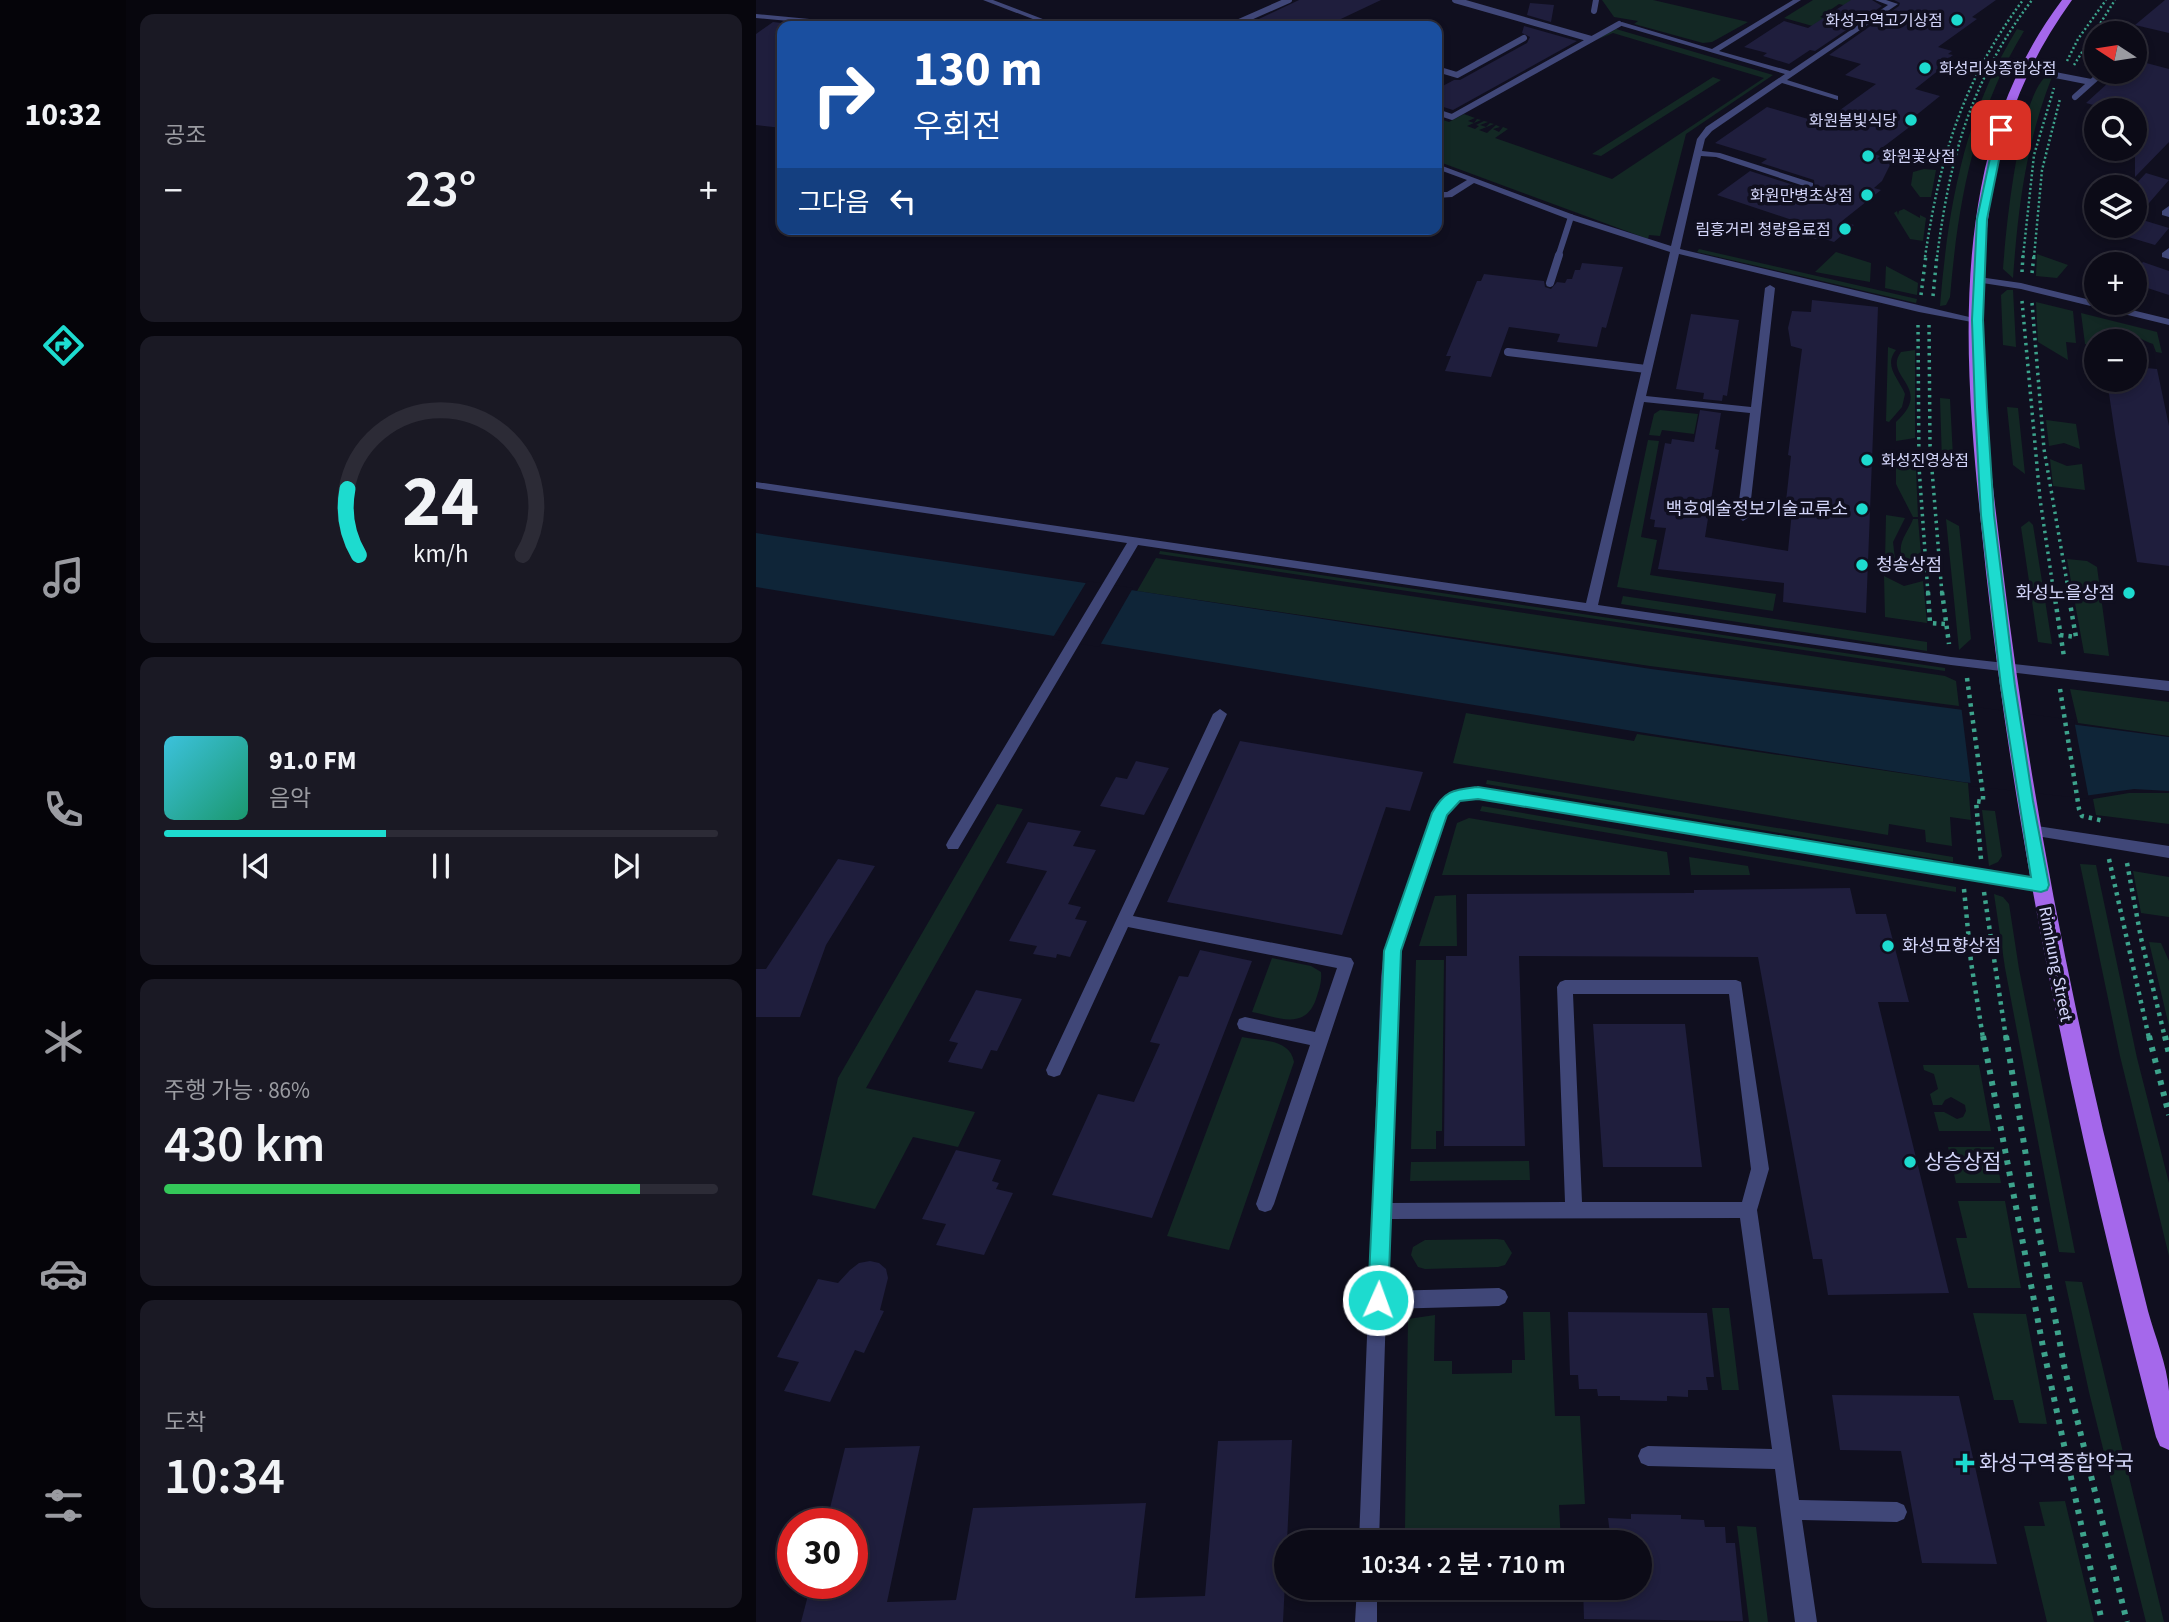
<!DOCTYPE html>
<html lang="ko">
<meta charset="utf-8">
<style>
body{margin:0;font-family:"Source Sans 3","Noto Sans KR",sans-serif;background:#1a1924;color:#f1f3f6;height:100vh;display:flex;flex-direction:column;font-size:26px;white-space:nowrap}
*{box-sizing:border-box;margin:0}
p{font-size:23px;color:#9a9ba1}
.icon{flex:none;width:38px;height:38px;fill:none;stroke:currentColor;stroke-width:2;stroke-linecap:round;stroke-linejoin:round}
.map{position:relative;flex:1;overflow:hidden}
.drawer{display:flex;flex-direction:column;gap:14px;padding:14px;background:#07060d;width:630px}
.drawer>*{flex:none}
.guide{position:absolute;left:21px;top:21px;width:665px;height:214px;border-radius:14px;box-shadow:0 4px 10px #0003,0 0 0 2px #2c2b36;background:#1a4fa0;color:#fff;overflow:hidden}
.needle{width:46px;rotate:282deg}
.tools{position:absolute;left:1328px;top:21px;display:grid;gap:14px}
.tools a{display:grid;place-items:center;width:63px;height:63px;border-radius:50%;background:#0c0b17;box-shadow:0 4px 10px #0003,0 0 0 2px #2c2b36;font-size:35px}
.speed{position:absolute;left:21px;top:1508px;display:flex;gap:14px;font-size:35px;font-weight:700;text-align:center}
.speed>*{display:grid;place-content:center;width:91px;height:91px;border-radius:50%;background:#0c0b17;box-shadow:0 4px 10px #0003,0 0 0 2px #2c2b36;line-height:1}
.speed .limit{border:10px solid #d22;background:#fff;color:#111}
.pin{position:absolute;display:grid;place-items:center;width:60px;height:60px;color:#fff;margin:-30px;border-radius:14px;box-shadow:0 4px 10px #0006}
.me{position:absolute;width:77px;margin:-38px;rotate:2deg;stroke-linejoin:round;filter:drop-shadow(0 0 5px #0008)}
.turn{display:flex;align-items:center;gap:24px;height:147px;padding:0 21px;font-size:32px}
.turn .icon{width:91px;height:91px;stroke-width:2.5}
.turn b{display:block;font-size:49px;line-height:60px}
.then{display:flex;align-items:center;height:66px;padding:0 21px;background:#0003;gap:14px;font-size:26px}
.big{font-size:52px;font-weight:600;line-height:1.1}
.drawer .widget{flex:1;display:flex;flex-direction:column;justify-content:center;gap:10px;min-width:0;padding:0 24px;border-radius:14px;background:#1a1924}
.drawer .dial{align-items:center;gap:0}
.dial svg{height:182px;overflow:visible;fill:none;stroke:#2c2b36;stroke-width:7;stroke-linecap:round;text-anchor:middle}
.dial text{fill:#f1f3f6;stroke:none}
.song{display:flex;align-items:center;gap:21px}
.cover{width:84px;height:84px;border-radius:10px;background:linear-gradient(135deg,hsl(190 70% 55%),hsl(160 70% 35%))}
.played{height:7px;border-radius:4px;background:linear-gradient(90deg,#1ddbcf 40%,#2c2b36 40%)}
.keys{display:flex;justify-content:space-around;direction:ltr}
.heat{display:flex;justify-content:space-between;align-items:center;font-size:38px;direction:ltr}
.charge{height:10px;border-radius:5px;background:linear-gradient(90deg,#34c759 86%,#2c2b36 0)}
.trip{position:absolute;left:518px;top:1530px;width:378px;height:70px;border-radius:35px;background:#0c0b17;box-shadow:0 4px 10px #0003,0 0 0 2px #2c2b36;font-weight:600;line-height:70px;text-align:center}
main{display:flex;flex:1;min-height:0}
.dock{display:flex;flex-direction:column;width:126px;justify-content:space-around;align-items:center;background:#050409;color:#9a9ba1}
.dock .icon{width:49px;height:49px}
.dock .selected{color:#1ddbcf}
.dock b{font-size:32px;color:#f1f3f6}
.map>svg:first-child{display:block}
</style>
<main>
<nav class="dock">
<b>10:32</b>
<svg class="icon selected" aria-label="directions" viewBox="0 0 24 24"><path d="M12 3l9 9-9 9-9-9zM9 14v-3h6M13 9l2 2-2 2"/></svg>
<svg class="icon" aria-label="music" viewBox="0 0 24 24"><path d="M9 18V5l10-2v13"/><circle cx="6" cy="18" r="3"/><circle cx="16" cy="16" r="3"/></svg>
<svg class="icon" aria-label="phone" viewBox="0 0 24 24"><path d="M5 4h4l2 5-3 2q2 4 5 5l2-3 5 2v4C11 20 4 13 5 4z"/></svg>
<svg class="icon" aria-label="climate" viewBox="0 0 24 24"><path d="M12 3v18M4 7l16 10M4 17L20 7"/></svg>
<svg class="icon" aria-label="car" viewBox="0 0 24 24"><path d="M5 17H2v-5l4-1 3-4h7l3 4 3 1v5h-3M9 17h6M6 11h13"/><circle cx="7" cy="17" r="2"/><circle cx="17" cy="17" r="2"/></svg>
<svg class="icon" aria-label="filters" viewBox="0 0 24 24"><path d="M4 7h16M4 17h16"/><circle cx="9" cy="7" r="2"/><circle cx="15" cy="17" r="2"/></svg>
</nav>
<section class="drawer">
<div class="widget"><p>공조</p>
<div class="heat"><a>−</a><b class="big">23°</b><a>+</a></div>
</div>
<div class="widget dial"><svg viewBox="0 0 100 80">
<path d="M14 69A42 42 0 1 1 86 69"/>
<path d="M14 69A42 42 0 0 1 9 40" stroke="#1ddbcf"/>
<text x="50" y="56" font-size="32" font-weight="700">24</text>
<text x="50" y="72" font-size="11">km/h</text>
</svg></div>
<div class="widget">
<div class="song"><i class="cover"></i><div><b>91.0 FM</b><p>음악</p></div></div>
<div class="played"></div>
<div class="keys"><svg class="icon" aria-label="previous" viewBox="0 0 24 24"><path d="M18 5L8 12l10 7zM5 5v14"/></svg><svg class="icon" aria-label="pause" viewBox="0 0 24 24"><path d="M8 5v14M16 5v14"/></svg><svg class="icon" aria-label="next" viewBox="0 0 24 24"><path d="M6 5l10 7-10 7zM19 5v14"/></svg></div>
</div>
<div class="widget"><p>주행 가능 · 86%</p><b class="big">430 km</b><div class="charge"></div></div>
<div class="widget"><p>도착</p><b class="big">10:34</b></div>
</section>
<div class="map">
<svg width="1413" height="1622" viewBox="0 0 1413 1622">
<rect width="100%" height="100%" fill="#100f1f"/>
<path fill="#132824" d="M846 0H897L992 22 956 42 947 43 878 24 882 21 858 17Z
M1057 0H1102L1104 9 1083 4 1064 17 1085 23 1078 32 1028 18Z
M860 29 1017 75 930 134 904 236 893 235 892 239 681 161V118L693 122 708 114 719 118 712 121 718 123 721 119 725 120 711 126 719 129 723 126 720 125 728 121 732 122 724 125 730 127 734 123 738 124 723 130 731 133 740 125 744 127 737 129 743 132 747 127 752 129 739 138 856 179 1008 78 857 33 840 40Z
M1261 29 1268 31C1218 113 1202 202 1194 297L1190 305 1184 306C1192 208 1208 115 1261 29Z
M957 77 965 80 845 156 836 154Z
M1289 77H1296C1270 142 1262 209 1257 278L1247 269C1250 228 1262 104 1289 77Z
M1168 169 1180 170 1175 197H1164L1155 185 1157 172Z
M1148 209 1164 218V215L1170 218 1167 241 1154 239 1138 213 1141 211 1142 215 1143 211Z
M943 249 1161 299 1160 303 941 252Z
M1080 252 1115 263 1114 282 1059 272Z
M1281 254 1312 265 1301 278 1280 276Z
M1130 266 1162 283 1161 295 1129 288Z
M1251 290H1257L1260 347 1247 345 1245 295Z
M1280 302 1317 311 1320 343 1310 342 1312 360 1282 342Z
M1325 313 1401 332 1406 353 1400 352 1397 344C1383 340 1376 329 1360 330L1354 335 1336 337 1333 345 1329 344Z
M1132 347 1140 350C1127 366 1143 379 1149 394L1146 407 1133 422 1130 421Z
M1159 350V438L1140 441V422C1179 387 1126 377 1145 352Z
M1184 398 1194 399 1197 457 1191 462H1186Z
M1251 407 1262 408 1269 474 1257 465Z
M904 410 942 414 938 434 906 430 904 436 893 435 898 414Z
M1290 420 1320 424 1324 449 1308 443 1293 446Z
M892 440 903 441 885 537 901 540 894 575 1020 594 1017 611 861 587Z
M1294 459 1311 466 1326 464 1329 490 1297 486Z
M1140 462 1160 470 1162 517H1157L1140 484Z
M1130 515 1149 518 1137 542 1139 559 1129 561Z
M1157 519H1162L1166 566 1146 557C1141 542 1152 533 1157 519Z
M1190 519 1203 526 1215 639 1203 650Z
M1273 521 1277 525 1296 644 1282 642 1265 527Z
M404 551 1189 668V671L403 554Z
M400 558 1189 676 1200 681 1203 706 894 666 381 591Z
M1311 559 1331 561 1341 567 1353 656 1328 653Z
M1128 576 1148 586 1167 581 1171 623 1129 617Z
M867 596 1171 642V651L865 604Z
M1314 689 1413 702V736L1322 723Z
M710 713 878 741 881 734 1212 783 1215 820 1194 817 1196 846 1170 842 1169 830 1133 824 1132 835 697 763Z
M731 780 1197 857V862L730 784Z
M1373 793H1413V824L1340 815 1337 799Z
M241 804 267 809 110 1088 219 1112 202 1147 157 1137 119 1209 56 1195 82 1078Z
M726 806 1200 887V892L724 811Z
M1226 810 1239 811 1246 856 1242 862 1233 866Z
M713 818 911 852 914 875H686L701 823Z
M933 857 992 866 994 875H935Z
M1324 864 1340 865 1381 1058 1413 1183V1256L1364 1056Z
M1377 871 1413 877V917L1385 913Z
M1238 894 1247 897 1253 904 1263 969 1319 1253 1303 1252 1249 968Z
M700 895 701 946H663L679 896Z
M1393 942 1405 943 1413 961V1026Z
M516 958 555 966 565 972C566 982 563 990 560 999 549 1031 522 1017 496 1012Z
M660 960H688L686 1131H680V1149H655Z
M486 1037C506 1041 534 1039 538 1062L473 1250 411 1236Z
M1167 1065H1223L1235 1131H1183L1178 1112H1188L1201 1119 1207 1117 1210 1111 1209 1105 1195 1097 1189 1100 1186 1105H1177L1174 1094 1182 1089 1178 1074 1168 1070Z
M1192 1147H1238L1245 1183H1200Z
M773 1161 774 1180 654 1181 655 1162Z
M1202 1201H1249L1265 1288H1212L1200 1238H1211Z
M741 1239 748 1240 756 1253 749 1265 742 1267 669 1269 662 1267 655 1255 657 1247 669 1240Z
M1309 1281 1326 1282 1408 1622H1390L1333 1392Z
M956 1308H973L983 1390H966Z
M767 1312H794L799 1416H824L829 1504 803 1505 805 1542H678V1528H649L652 1319 679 1315 678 1361H696V1374L756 1373V1360H769Z
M1217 1313 1270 1314 1291 1424 1263 1423 1257 1400H1238Z
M1309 1501 1338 1622H1291L1268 1526H1289L1283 1502Z
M981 1526 1000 1527 1012 1622H993Z
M648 1587H807V1594L647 1595Z"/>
<path fill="#0f2538" d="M0 533 895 669 1413 737V791L1378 789 1328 796 1207 782 883 732 0 587Z"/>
<path fill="#100f1f" d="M331 581 377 588 343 647 296 639Z
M1205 705 1318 720 1333 799 1215 786Z"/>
<path fill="#1f1e3d" d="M543 0H625L570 26H488Z
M1095 0H1116L1126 6 1059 51 1054 50 1033 64 1007 56 1011 53 988 47 1028 21 1052 28Z
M1138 0H1240L1216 17 1221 19 1182 47 1196 51 1192 54 1197 55 1184 65 1188 66 1159 89 1184 96 1158 117 1164 119 1118 154 1124 156 1121 159 1135 163 1126 181 1118 188 1125 190 1086 221 1098 225 1078 242 1063 237 1060 239 1032 230 1042 222 961 195 994 171 1050 189H1059L1058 180 1005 163 1011 159 959 143 1011 107 1066 123 1120 84 1089 75 1105 64 1073 55 1143 6 1144 3Z
M1409 0H1413V33L1379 25Z
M774 3 798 5 795 22 771 15Z
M17 22 26 23V128L0 125V34Z
M768 26 821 41 697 110 681 105V89L698 80H704L771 43 774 37 766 33Z
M1379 60 1413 69V142L1379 177V110H1356L1330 103 1364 72H1379Z
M1390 173 1413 180 1380 218 1413 228 1399 245 1339 227 1379 226V187H1377Z
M1387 262 1413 271V295L1379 284V271Z
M826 263 867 267 850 328 846 327 841 347 801 342 804 334 753 327 735 377 689 371 695 356H690L721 281H725L728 274 788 281 789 287 795 289 801 282 809 283 811 279H816L819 270H824Z
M1056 300 1122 307 1110 613 1027 602 1028 583 902 569 910 528 898 527 899 520 894 519 909 443 915 444 916 439 938 442 944 410 965 413 959 449 963 450 949 537 1032 551 1037 501H1030L1035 456 1032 455 1046 349 1035 346 1032 328 1036 311 1055 312Z
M935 314 983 320 971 396 967 395 966 401 947 399 948 393 920 389Z
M1379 367 1401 369 1413 426V566L1381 562 1359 434 1351 380H1379Z
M484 741 667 772 654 811 630 807 586 935 411 902Z
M380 761 413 768 388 815 344 806 360 777 371 779Z
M272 822 325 831 317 846 340 850 312 904 325 907 319 919 331 921 314 957 301 954 300 958 277 954 281 946 253 941 291 871 250 863Z
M82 859 119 866 70 945 44 1017H0V969H10Z
M1094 888 1100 914H1130L1153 1002H1122L1193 1293 1072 1295 1066 1259H1057L1002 957 763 956 769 1146H688L690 956H711V894L938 893V890Z
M444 950 496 961 396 1218 296 1195 342 1094 378 1102 404 1044 394 1042 423 976 432 977Z
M220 990 266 999 241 1051 235 1050 226 1069 192 1062 202 1043 193 1041Z
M837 1024H929L946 1167H847Z
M200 1150 245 1160 236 1181 243 1183 240 1189 257 1193 228 1255 180 1245 190 1224 166 1219Z
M114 1261 123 1263 130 1269 132 1278 124 1310 128 1311 108 1353 99 1350 74 1402 28 1391 43 1362 21 1357 62 1279 82 1283 94 1270 103 1263Z
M812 1312 951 1313 958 1377H950L952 1390H932V1397L911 1396V1401L864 1400V1396H842L841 1389H823L822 1375H814Z
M1076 1395 1203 1396 1241 1564 1166 1563 1145 1451 1084 1450Z
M536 1440 527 1622H45L55 1584H96V1524H70L89 1448 164 1446 131 1602 200 1600 217 1508 390 1503 379 1598 449 1596 462 1441Z
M875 1514 925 1515V1519L948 1520 949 1527H969L970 1543H979L987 1621 828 1619 827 1587H884V1542H855L852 1518 875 1519Z"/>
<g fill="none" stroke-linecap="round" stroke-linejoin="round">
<path stroke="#3da38c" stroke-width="2.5" stroke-dasharray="2 2.5" stroke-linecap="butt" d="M1311 61 1322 39 1350 0
M1318 65 1359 0
M1169 257C1184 157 1206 82 1267 0
M1181 257C1194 157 1214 82 1276 0
M1267 257 1278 155 1298 88
M1278 257 1286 170 1304 99"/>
<path stroke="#3da38c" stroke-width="3.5" stroke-dasharray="2.5 4.5" stroke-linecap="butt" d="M1266 272 1267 255
M1276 273 1278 255
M1165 295 1170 255
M1177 296 1181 255
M1266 301 1284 499 1298 594
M1276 303 1288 449 1313 594
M1162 325 1163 467 1172 594
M1173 325 1174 445 1186 594"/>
<path stroke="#3da38c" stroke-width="4.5" stroke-dasharray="3.5 5" stroke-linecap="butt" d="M1172 592 1174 623 1190 624
M1186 592 1193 644
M1298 592 1308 657
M1304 635 1320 637 1312 592
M1211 678 1227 795V802L1220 801 1225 859
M1304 689 1323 809 1326 816 1348 821
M1353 859 1393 1038
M1371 863 1385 938 1409 1038
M1208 889 1215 962 1227 1038
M1228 892 1250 1038"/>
<path stroke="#3da38c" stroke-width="6" stroke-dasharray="4.5 7" stroke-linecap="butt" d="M1227 1036 1287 1347 1346 1622
M1250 1036 1283 1234 1309 1370 1371 1622
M1393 1036 1413 1115
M1409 1036 1413 1054"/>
<path stroke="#404778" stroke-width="6" d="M699 0 835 39
M838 11 840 0
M474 26 533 0
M681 69 701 75 768 38
M1268 69 1335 82
M1319 97 1347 72
M681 112 696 117 863 24
M802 257 815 217"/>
<path stroke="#404778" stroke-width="8" d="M794 283 803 255
M752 352 890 369"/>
<path fill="#404778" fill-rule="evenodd" d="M227 0H237L305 26H295Z
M1037 0H1045L963 51 1034 71 1132 5 1119 0H1130L1142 4 1031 80 1082 96V100L1026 83 956 131 949 139 946 151 964 153 1057 183V187H1051L960 157 945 156 924 249 1226 320 1221 323 1163 312 923 254 890 396 995 407 1009 288 1014 285 1019 288 993 517 987 521 981 517 994 413 888 402 842 605 1195 657 1413 681V691L1195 665 382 545 202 849H192L190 845 192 841 371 543 0 488V482L830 603 914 252 812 219 718 183 696 197 681 198V192H691L711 180 681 169V164L818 215 915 246 941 139 950 127 1029 74 859 24 866 22 956 49Z
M0 14 106 24 110 26H86L0 18Z
M1413 206V217L1406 215V211Z
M1413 248V259L1406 257V253Z
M1223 277 1265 283 1413 319V325L1265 289 1220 282V278Z
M464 709 471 714 377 916 590 957 595 958 598 963 518 1204 515 1210 509 1212 503 1210 500 1204 554 1045 489 1031 483 1029 481 1024 483 1019 489 1017 559 1032 581 968 372 927 304 1075 298 1077 292 1075 290 1070 457 714Z
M722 788 1285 879 1290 881 1292 885 1290 889 1285 891 715 798 704 801 689 815 644 951 641 977 634 1203 809 1202 801 987 804 982 809 980H980L985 982 1013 1169 1001 1210 1043 1500 1141 1502 1148 1505 1151 1512 1148 1519 1141 1522 1046 1520 1061 1622H1039L1019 1469 892 1466 885 1463 882 1456 885 1449 892 1446 1016 1449 984 1218 633 1219 631 1291 743 1288 749 1291 752 1297 749 1303 743 1306 630 1309 623 1542H603L625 977 628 951 678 809C689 794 703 788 722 788ZM817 994H973L995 1169 986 1202H826Z
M1274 825 1413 846V858L1274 835 1269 834 1267 830 1269 826Z
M601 1587H621V1622H599Z"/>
<path fill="#a568eb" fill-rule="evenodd" d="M1306 0H1316C1274 58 1248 120 1236 191 1216 314 1231 441 1246 563 1269 754 1303 943 1347 1130 1362 1190 1377 1251 1392 1311 1399 1337 1411 1364 1413 1391 1413 1410 1413 1431 1413 1450L1404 1446 1400 1437C1326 1152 1262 865 1230 572 1217 446 1201 314 1225 188 1238 119 1264 56 1306 0Z"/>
</g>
<path fill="#1ddbcf" stroke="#138e87" stroke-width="2" d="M1245 127 1249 130 1231 219 1227 320 1231 407 1238 515 1259 686 1277 801 1293 885 1291 890 1285 892 722 799 704 801 691 815 645 951 632 1300 629 1308 622 1311 615 1308 612 1300 628 951 676 813C689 790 697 790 722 787L1275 877 1245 686 1225 515 1219 407 1216 320 1221 219 1240 130Z"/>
<g fill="#1ddbcf" stroke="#100f1f" stroke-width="2.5">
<circle cx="1201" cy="20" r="7"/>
<circle cx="1169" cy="68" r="7"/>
<circle cx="1155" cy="120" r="7"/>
<circle cx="1112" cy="156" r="7"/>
<circle cx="1111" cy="195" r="7"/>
<circle cx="1089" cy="229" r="7"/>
<circle cx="1111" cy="460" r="7"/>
<circle cx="1106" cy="509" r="7"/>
<circle cx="1106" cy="565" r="7"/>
<circle cx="1373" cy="593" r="7"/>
<circle cx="1132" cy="946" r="7"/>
<circle cx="1154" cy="1162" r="7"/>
<path d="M1205.5 1452.5h7v7h7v7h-7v7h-7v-7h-7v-7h7z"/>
</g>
<g text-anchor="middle" stroke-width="7" stroke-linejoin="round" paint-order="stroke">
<g font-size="16" fill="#d3d5f9" stroke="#100f1f" text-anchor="end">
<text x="1187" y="26">화성구역고기상점</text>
<text x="1183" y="74" text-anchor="start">화성리상종합상점</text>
<text x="1141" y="126">화원봄빛식당</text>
<text x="1126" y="162" text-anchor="start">화원꽃상점</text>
<text x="1097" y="201">화원만병초상점</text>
<text x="1075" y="235">림흥거리 청량음료점</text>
<text x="1125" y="466" text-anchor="start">화성진영상점</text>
</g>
<g font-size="18" fill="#d3d5f9" stroke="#100f1f" text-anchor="end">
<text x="1092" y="515">백호예술정보기술교류소</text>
<text x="1120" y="571" text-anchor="start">청송상점</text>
<text x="1359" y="599">화성노을상점</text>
<text x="1146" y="952" text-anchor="start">화성묘향상점</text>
</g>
<g font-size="18" fill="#d3d5f9" stroke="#100f1f">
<text transform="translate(1300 964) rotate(79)" y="6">Rimhung Street</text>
</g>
<g font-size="21" fill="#d3d5f9" stroke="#100f1f" text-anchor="start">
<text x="1168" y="1169">상승상점</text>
<text x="1223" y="1470">화성구역종합약국</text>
</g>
</g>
</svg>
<div class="tools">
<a><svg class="needle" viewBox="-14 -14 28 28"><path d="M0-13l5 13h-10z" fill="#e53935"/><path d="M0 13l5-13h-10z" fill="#9a9ba1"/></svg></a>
<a><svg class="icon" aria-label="search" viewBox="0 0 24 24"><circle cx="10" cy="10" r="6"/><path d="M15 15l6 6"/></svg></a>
<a><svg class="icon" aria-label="layers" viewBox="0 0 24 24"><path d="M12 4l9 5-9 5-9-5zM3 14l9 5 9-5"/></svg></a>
<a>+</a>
<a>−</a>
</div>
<div class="speed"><div class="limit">30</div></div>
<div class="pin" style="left:1245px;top:130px;background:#d93025"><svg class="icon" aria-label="arrive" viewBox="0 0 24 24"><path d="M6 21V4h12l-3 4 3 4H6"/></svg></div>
<svg class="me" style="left:622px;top:1300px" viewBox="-20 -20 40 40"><circle r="17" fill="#1ddbcf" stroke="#fff" stroke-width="3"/><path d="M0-11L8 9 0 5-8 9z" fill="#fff"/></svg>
<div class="trip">10:34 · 2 분 · 710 m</div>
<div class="guide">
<div class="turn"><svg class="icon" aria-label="right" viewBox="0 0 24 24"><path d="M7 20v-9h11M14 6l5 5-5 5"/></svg><div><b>130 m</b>우회전</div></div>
<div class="then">그다음<svg class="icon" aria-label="left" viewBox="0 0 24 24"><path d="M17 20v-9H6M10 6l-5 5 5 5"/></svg></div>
</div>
</div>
</main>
